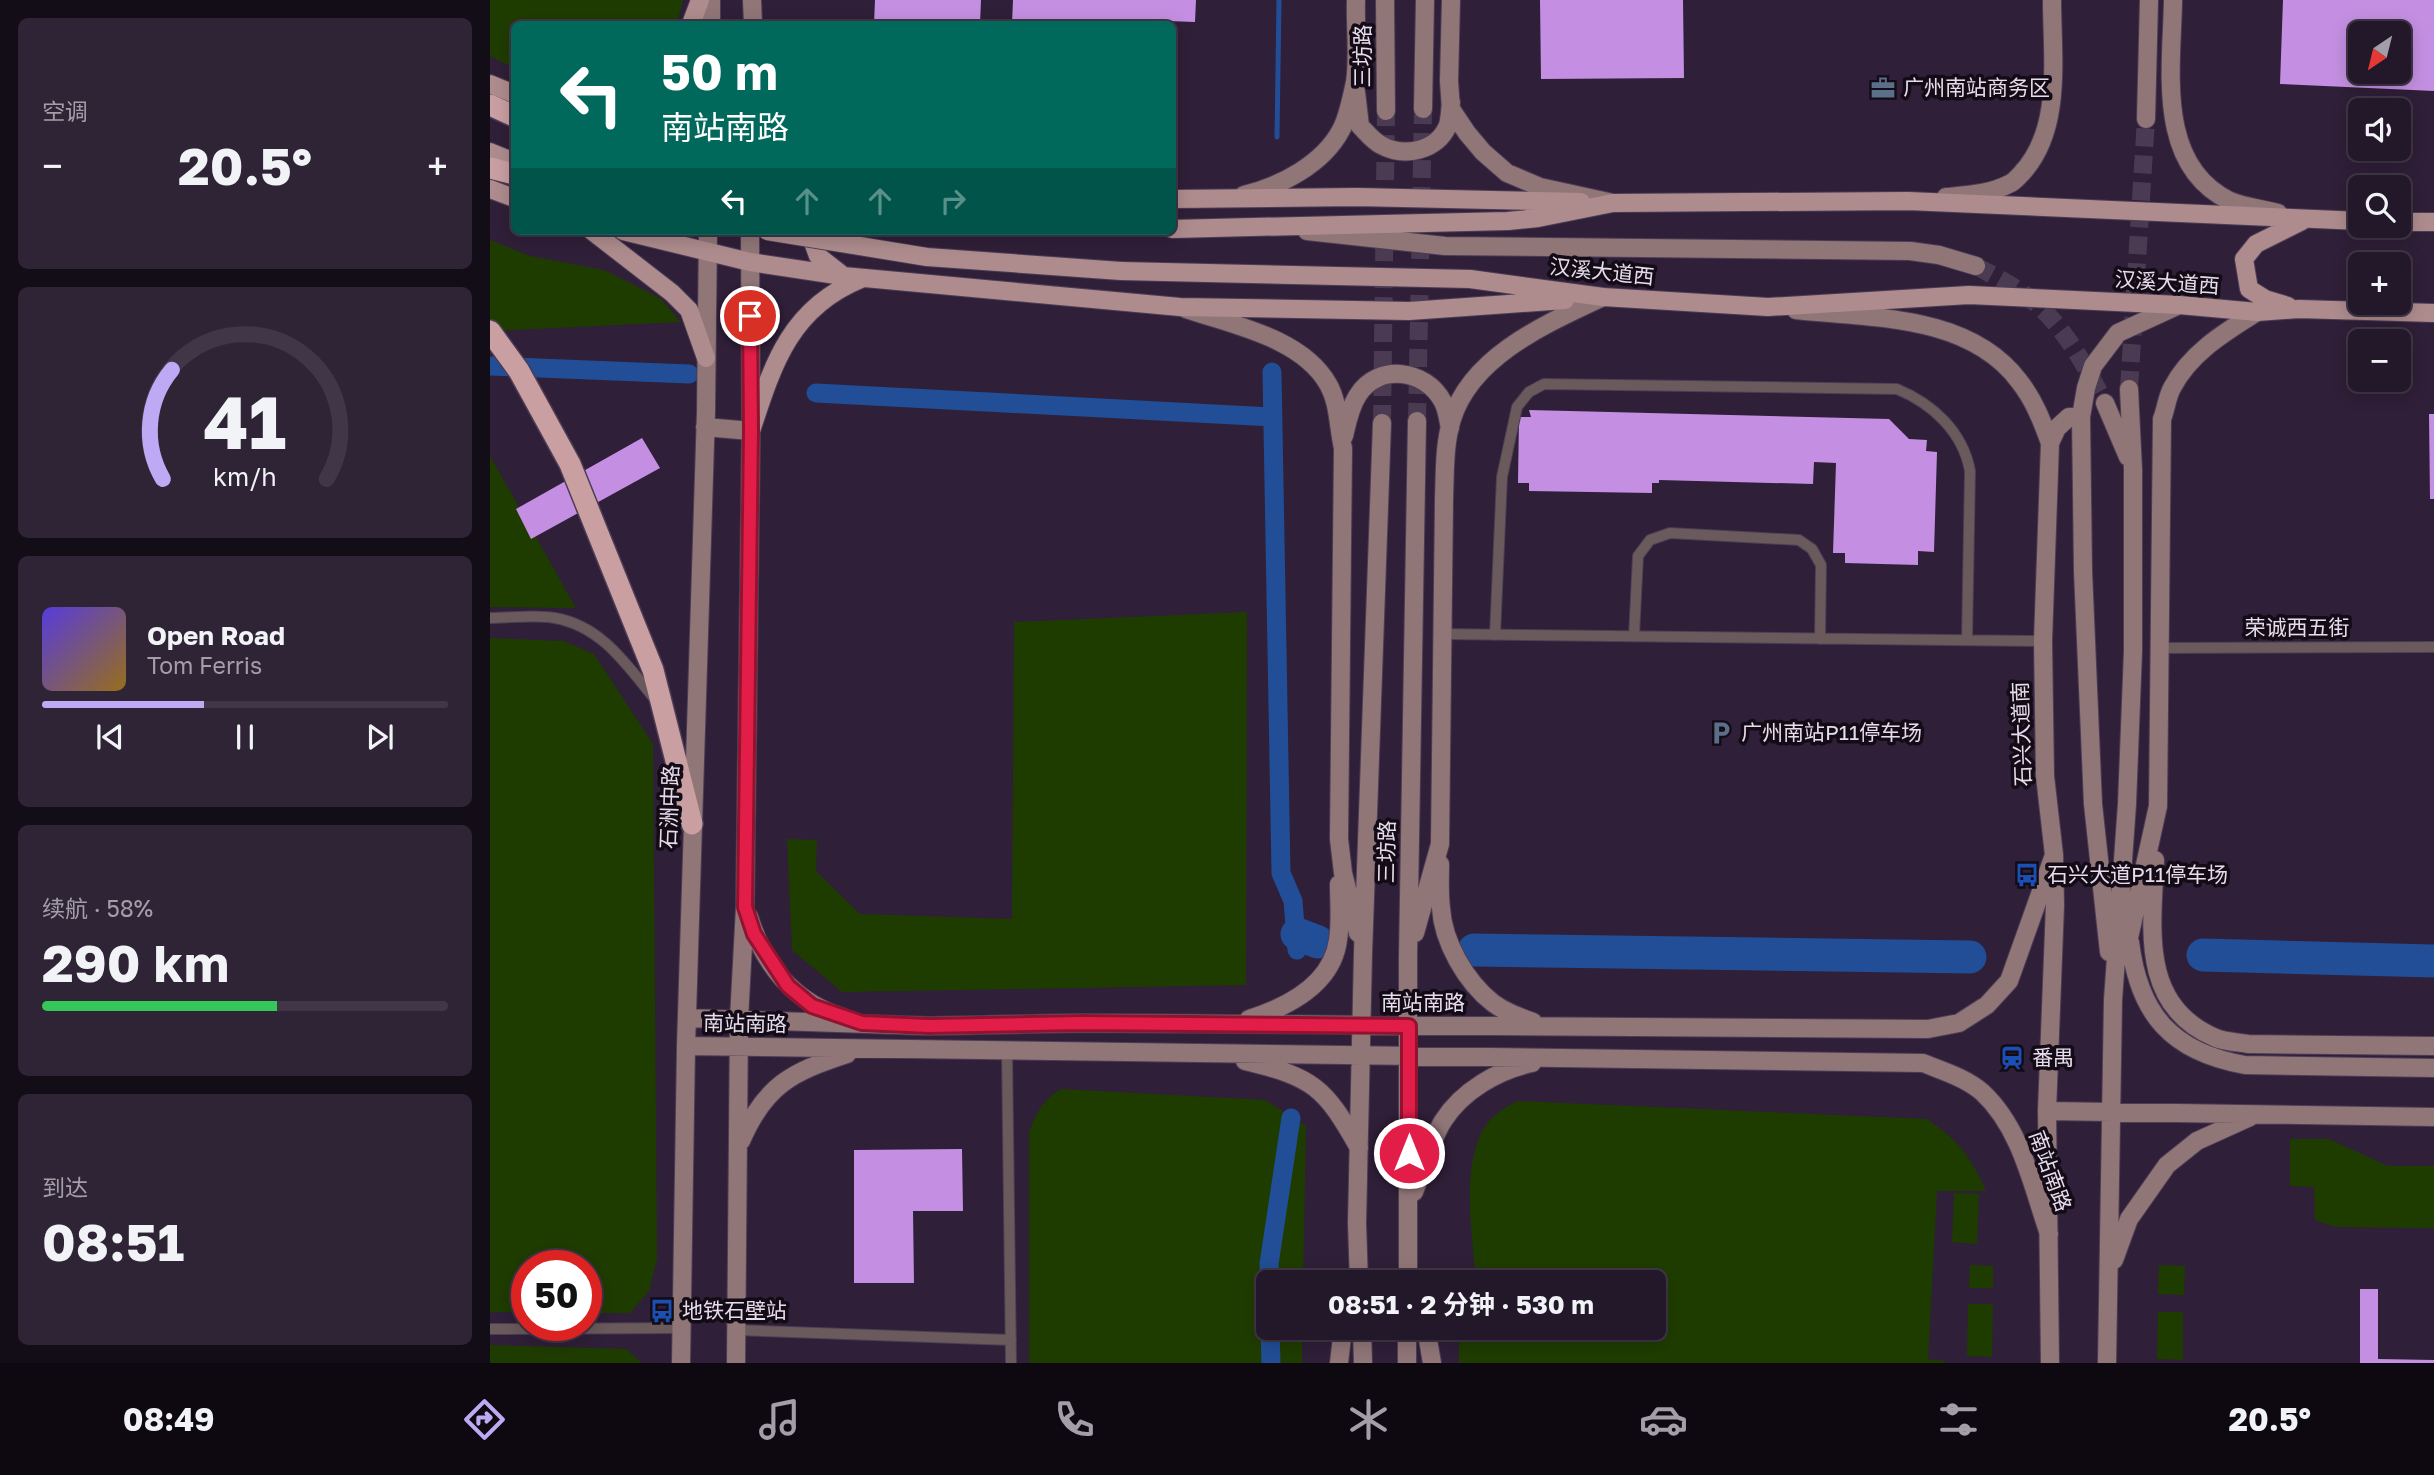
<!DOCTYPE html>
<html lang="zh">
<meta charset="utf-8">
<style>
body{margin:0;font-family:"Golos Text","Noto Sans SC",sans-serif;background:#2f2436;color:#f1f3f6;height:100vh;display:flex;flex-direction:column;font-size:26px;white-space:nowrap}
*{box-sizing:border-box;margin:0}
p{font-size:23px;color:#a39fa8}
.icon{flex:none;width:38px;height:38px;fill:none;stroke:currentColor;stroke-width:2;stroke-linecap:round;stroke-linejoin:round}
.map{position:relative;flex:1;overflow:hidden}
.side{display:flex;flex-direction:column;gap:18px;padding:18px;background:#130d17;width:490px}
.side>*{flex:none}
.top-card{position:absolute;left:21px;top:21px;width:665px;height:214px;border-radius:10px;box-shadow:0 4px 18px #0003,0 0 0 2px #403647;background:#00695c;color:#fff;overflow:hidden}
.needle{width:46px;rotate:215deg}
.controls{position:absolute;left:1858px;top:21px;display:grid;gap:14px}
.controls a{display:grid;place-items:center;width:63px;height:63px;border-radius:10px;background:#23172a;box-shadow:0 4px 18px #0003,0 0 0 2px #403647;font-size:35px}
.speed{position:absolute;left:21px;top:1250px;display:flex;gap:14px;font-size:35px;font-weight:700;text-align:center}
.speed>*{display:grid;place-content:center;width:91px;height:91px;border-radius:50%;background:#23172a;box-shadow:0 4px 18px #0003,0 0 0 2px #403647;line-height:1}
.speed .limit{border:10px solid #d22;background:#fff;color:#111}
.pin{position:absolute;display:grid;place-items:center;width:60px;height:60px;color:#fff;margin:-30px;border:4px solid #fff;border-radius:50%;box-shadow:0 2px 7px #0007}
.me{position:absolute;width:77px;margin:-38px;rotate:0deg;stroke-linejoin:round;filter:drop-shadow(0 0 5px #0008)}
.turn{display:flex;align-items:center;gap:24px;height:147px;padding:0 35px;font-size:32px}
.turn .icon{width:91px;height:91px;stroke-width:2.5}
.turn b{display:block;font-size:49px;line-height:60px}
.lanes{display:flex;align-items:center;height:66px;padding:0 35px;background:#0003;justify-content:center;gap:35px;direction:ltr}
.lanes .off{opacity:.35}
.big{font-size:52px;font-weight:700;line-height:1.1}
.side .card{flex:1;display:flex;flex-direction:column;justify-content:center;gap:10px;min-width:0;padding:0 24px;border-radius:10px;background:#2f2436}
.side .dial{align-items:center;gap:0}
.dial svg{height:182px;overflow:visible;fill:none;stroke:#403647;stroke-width:7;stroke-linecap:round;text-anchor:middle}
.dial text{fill:#f1f3f6;stroke:none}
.song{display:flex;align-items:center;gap:21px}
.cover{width:84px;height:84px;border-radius:10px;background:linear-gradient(135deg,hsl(250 70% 55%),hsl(40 70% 35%))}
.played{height:7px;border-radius:4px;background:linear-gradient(90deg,#bea9f4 40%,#403647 40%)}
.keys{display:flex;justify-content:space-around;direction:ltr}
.heat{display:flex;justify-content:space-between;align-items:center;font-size:38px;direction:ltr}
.charge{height:10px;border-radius:5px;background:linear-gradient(90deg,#34c759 58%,#403647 0)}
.trip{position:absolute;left:766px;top:1270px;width:410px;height:70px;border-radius:10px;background:#23172a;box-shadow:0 4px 18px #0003,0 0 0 2px #403647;font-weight:700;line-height:70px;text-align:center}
.dock{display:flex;height:112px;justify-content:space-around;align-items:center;background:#0e0911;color:#a39fa8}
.dock .icon{width:49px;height:49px}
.dock .current{color:#bea9f4}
.dock b{font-size:32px;color:#f1f3f6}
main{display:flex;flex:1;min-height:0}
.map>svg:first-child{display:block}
</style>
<main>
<section class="side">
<div class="card"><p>空调</p>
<div class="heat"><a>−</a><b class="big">20.5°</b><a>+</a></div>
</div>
<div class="card dial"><svg viewBox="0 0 100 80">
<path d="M14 69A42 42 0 1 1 86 69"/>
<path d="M14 69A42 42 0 0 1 18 21" stroke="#bea9f4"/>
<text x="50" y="56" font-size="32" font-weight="700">41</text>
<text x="50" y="72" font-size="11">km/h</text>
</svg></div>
<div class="card">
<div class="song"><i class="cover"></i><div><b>Open Road</b><p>Tom Ferris</p></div></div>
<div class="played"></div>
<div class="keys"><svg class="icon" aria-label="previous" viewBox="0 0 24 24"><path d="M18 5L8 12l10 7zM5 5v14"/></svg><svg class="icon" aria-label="pause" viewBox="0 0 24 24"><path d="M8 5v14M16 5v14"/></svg><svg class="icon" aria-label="next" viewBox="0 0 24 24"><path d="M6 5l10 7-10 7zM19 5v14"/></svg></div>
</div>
<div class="card"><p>续航 · 58%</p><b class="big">290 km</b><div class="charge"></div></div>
<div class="card"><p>到达</p><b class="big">08:51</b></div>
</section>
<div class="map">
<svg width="1944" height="1363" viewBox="0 0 1944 1363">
<rect width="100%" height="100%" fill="#2f1f38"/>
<path fill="#1f3c00" d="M0 0H193L187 24H24V68L0 56Z
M0 240 40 256 114 270 170 298 191 322 0 331Z
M0 456 86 608 0 607Z
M757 612 756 985 352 992 302 950 297 839 327 840 326 871 370 914 522 919 524 622Z
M0 638 74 641 104 654 163 744 167 1259 159 1291 140 1313H96V1265H37V1312H0Z
M571 1089 775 1100 816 1126 813 1283H779V1328H812V1363H539V1132C546 1113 553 1100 571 1089Z
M1027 1101 1437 1119C1468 1140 1481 1156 1496 1191H1447L1438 1359 1455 1361V1363H969V1332L971 1328H1164V1283H986C983 1237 970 1169 994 1128 1002 1115 1014 1108 1027 1101Z
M1800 1139H1839L1898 1166H1944V1228L1845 1227 1825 1220 1824 1187 1800 1186Z
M1464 1193 1489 1194 1487 1244 1462 1242Z
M1480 1265 1503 1266V1288H1479Z
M1669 1265 1695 1266 1694 1295 1668 1294Z
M1478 1304H1503L1502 1357 1477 1356Z
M1668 1312H1693V1360L1667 1359Z
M0 1345 136 1349 152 1363H0Z"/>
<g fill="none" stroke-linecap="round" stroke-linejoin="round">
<path stroke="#214e96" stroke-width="5" d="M787 137 789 0"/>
<path stroke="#214e96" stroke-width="19" d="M0 366 199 374
M782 372 791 873 803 901 807 950
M326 393 782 417
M780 1283 779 1264 801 1118
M780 1328 781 1363"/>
<path stroke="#214e96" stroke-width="33" d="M807 934 828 942
M984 950 1480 957
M1713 955 1944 961"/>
</g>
<path fill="#c48fe2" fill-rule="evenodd" d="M385 0H491L490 24H384Z
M523 0H706L705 22 678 21V24H522Z
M1050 0H1193L1194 78 1051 79Z
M1793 0H1944V91L1790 84ZM1871 33H1909V72H1871Z
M1039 410 1399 419 1419 439 1437 440 1436 451 1447 452 1444 552 1428 551V565L1355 563V553H1343L1346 463 1324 462 1323 484 1169 480V483H1162V493L1039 491V483H1028L1029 417H1041Z
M1939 414H1944V499H1940Z
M152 438 170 468 41 539 26 509Z
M472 1149 473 1211H423L424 1283H364V1150Z
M1870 1289H1888V1359L1944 1360V1363H1870Z"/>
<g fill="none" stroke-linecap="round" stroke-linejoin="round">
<path stroke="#4a3b53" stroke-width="18" stroke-dasharray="18 9" stroke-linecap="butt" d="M1486 266C1502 275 1519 283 1534 294 1572 321 1594 364 1615 403
M1639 389 1656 119
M927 421 933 109
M892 423 896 111"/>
<g stroke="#4c3d55" stroke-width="12">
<path id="lane" d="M0 618C21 618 45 614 65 618 111 626 136 664 164 698
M951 634 1553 641
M1005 635 1012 477 1027 407 1039 392 1054 384 1407 389C1443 404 1473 432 1480 471L1477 640
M1144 636 1148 556 1160 540 1180 533 1309 540 1322 549 1331 565 1330 639
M1670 648 1944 647
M517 1051 521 1363
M0 1329 192 1328
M245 1330 521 1340"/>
</g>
<g stroke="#4c3d55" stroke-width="20">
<path id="secondary" d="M221 0V24
M262 0 263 24
M895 0 896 111
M961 0 959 81 961 109 977 133 993 152 1017 173 1050 187 1123 203
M1683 0C1682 68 1665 165 1740 201 1754 207 1773 209 1788 213
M866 92 870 126C877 133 883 141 891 145 914 158 948 151 958 125 960 118 960 110 961 102
M933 109 935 0
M1656 119 1659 0
M754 195C791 186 833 164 851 130 858 117 862 96 865 82 869 56 865 27 866 0
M1456 197C1477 195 1500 194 1519 184 1524 182 1527 178 1531 174 1573 130 1562 57 1562 0
M817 231 955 246 1420 251 1449 255 1486 266
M696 309C743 325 812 338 838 384 849 403 848 427 853 448L849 839 853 873 868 933
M1306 310C1380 318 1479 314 1529 381 1544 400 1552 421 1560 443L1553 641 1555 776 1564 855 1565 905 1557 1111 1560 1363
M1615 403 1638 457
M215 427 261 431
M854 436C857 423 860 407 868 395 888 363 936 369 953 402 957 409 958 420 960 428
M1560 443 1567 428 1579 417H1591
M1665 860C1662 928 1649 1006 1726 1038 1735 1042 1748 1042 1758 1044L1944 1046
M950 864C950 879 949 894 951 908 953 942 976 982 1003 1003 1015 1012 1029 1017 1043 1022
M259 917C274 965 304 1002 352 1017
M925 933 950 844 954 499C955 473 954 444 962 419 982 355 1058 323 1113 297
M1640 942C1649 1015 1682 1052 1755 1065L1944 1068
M1619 952 1603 804 1593 571 1591 417 1596 388 1603 366 1628 333 1689 305
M1635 956 1668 806 1672 419C1676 409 1677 397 1682 388 1700 353 1735 332 1767 312
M197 1018 439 1026 591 1023 1438 1029 1469 1023 1497 1005 1519 981 1564 855
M759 1019C797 1007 842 985 848 940 851 922 849 902 849 884
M196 1046 1433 1063C1453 1071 1476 1078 1492 1092 1531 1128 1542 1185 1559 1234
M755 1061C823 1077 835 1087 869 1148
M1557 1111 1944 1117
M251 1141C275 1085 302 1072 357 1054
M924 1192C933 1169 940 1142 953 1121 972 1091 1008 1070 1042 1063
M1624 1260 1639 1219 1677 1165 1707 1141 1760 1117
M869 1283 867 1223 873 953 892 423
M918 1283V957L927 421
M872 1328 873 1363
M936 1328 942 1363
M191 1363 196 1046 216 412 218 231
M246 1363 249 1019 255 907 261 431 260 231
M849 1363 853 1328
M917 1363V1328
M1617 1363 1623 1000 1637 804 1643 651V470L1639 389"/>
</g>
<g stroke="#4c3d55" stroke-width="20">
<path id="primary" d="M201 24 210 0
M0 84 24 94
M0 152 24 162
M0 189 24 198
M682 199 867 197 1091 202
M1909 222H1944
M682 229 1018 221 1048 218 1123 203 1418 201 1871 221
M102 231 182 293 199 310 216 358
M133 231 260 262 353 276 690 307 919 311 1075 300
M319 231 328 256 351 274
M631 271 980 279 1113 297 1278 307 1479 295 1689 305 1767 312 1809 309 1944 313
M1798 306 1775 299 1759 289 1754 259 1766 244 1812 221
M261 431C283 364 300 308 371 279"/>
</g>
<g stroke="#4c3d55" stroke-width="24">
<path id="highway" d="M0 105 24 116
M0 168 24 174
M0 331 29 371 80 464 163 670 202 824"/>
</g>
<use href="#lane" stroke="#6a5a5b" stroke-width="10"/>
<use href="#secondary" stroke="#917678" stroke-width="18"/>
<use href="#primary" stroke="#ae8c8e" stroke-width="18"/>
<use href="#highway" stroke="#c99fa2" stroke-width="21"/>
<g stroke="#4c3d55" stroke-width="20" stroke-linecap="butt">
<path id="primary-bridge" d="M277 231 437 257 631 271"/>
</g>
<use href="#primary-bridge" stroke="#ae8c8e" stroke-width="18"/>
</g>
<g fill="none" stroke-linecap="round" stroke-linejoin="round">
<g stroke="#92132f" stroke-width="18">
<path id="route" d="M260 316 261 431 255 907 264 934 298 986 322 1006 372 1023 439 1026 591 1023 919 1026V1153"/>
</g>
<use href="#route" stroke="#e11d48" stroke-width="12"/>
</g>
<defs>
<g id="office-bare" transform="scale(1.89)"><path d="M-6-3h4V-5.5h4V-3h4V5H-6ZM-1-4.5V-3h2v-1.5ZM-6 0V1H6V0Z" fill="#5c6f8a" stroke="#130c17" stroke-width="2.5" paint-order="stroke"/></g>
<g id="parking-bare" transform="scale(1.89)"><path d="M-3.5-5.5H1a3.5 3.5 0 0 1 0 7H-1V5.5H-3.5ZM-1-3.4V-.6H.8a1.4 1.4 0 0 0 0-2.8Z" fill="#5c6f8a" stroke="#130c17" stroke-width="2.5" paint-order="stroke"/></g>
<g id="bus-bare" transform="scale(1.89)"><path d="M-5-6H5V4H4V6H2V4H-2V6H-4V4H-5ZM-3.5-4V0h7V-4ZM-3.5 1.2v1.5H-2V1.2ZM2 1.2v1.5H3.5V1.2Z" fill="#1a4fb4" stroke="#130c17" stroke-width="2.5" paint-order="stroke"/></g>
<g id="station-bare" transform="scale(1.89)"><path d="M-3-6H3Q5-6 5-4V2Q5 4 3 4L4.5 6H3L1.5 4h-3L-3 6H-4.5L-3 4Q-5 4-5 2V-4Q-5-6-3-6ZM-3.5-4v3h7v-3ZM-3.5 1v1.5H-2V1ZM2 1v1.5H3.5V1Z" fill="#1a4fb4" stroke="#130c17" stroke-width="2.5" paint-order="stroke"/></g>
</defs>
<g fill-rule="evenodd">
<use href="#office-bare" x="1393" y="88"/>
<use href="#parking-bare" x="1231" y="733"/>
<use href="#bus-bare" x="1537" y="875"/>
<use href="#station-bare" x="1522" y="1058"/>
<use href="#bus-bare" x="172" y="1311"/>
</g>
<g text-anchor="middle" stroke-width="7" stroke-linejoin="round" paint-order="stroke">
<g font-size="21" fill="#e6dcec" stroke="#130c17">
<text transform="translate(873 56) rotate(-90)" y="7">三坊路</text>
<text transform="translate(1112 272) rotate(6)" y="7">汉溪大道西</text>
<text transform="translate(1677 283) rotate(4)" y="7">汉溪大道西</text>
<text x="1807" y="635">荣诚西五街</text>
<text transform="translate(1532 734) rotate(-92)" y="7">石兴大道南</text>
<text transform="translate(180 807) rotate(-88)" y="7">石洲中路</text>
<text transform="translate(897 852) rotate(-89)" y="7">三坊路</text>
<text x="933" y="1010">南站南路</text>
<text transform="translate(255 1024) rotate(1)" y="7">南站南路</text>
<text transform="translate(1560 1171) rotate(70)" y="7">南站南路</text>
</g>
<g font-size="21" fill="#e6dcec" stroke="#130c17" text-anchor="start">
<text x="1413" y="95">广州南站商务区</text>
<text x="1251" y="740">广州南站P11停车场</text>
<text x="1557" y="882">石兴大道P11停车场</text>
<text x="1542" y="1065">番禺</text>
<text x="192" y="1318">地铁石壁站</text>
</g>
</g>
</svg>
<div class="controls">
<a><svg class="needle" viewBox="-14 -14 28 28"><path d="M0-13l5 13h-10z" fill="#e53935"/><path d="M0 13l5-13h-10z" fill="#a39fa8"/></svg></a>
<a><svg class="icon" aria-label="sound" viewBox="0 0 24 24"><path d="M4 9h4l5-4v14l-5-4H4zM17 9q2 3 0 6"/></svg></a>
<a><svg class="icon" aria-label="search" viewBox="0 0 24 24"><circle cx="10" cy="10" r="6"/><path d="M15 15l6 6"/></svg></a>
<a>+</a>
<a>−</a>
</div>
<div class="speed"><div class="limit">50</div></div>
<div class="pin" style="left:260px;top:316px;background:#d93025"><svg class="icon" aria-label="arrive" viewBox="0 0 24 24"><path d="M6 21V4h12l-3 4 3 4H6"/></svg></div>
<svg class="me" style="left:919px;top:1153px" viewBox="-20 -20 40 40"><circle r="17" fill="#e11d48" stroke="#fff" stroke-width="3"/><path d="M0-11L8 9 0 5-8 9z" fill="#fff"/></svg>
<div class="trip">08:51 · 2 分钟 · 530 m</div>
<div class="top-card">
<div class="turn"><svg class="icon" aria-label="left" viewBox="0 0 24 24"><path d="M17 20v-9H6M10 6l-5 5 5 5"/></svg><div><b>50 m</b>南站南路</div></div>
<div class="lanes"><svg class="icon" aria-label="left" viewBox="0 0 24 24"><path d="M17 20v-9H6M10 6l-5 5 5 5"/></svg><svg class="icon off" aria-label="ahead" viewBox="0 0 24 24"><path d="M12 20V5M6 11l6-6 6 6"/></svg><svg class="icon off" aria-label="ahead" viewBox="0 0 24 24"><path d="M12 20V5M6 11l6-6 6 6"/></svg><svg class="icon off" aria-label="right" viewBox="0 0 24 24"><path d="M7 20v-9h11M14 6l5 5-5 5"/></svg></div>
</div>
</div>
</main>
<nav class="dock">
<b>08:49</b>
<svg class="icon current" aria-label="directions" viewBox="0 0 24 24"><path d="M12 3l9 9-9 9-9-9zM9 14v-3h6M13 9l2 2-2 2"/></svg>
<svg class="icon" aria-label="music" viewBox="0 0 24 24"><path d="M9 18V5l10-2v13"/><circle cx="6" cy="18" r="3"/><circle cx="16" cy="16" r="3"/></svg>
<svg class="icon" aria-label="phone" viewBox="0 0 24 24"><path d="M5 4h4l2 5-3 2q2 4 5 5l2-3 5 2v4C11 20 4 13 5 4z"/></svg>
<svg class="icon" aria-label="climate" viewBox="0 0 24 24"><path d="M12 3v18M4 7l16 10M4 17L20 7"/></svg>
<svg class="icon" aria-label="car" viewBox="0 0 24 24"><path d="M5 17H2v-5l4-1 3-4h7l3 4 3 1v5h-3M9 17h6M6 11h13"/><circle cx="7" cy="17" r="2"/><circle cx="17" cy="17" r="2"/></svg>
<svg class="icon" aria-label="filters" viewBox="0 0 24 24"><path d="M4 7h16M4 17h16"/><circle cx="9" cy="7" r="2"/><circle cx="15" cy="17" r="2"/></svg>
<b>20.5°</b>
</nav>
